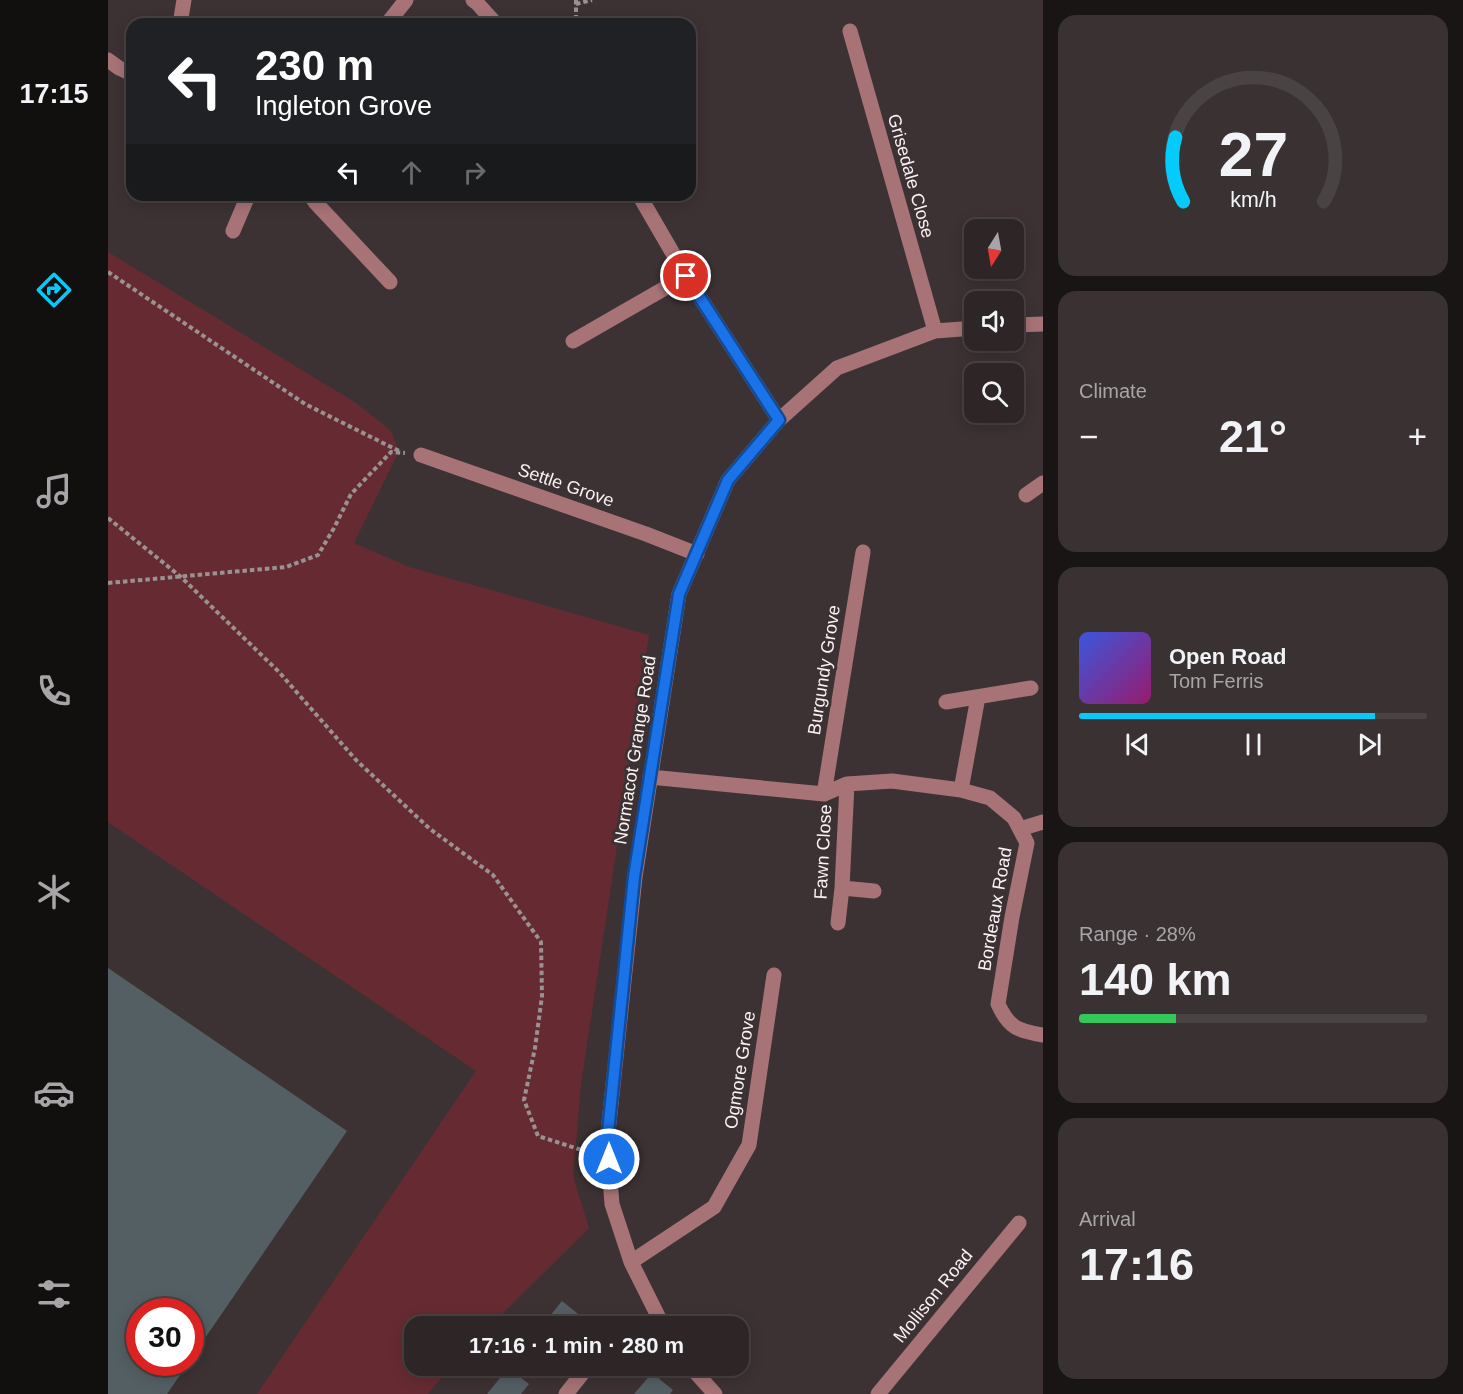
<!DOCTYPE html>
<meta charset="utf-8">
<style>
body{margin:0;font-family:Arial,sans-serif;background:#3a3232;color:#f1f3f6;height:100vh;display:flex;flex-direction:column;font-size:22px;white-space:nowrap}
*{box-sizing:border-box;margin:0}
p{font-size:20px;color:#a7a5a7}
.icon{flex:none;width:33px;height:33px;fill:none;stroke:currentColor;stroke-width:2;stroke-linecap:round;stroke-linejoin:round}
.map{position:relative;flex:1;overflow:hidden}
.drawer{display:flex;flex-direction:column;gap:15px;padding:15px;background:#191515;width:420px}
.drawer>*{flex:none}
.guide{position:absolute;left:18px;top:18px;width:570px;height:183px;border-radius:18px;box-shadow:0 3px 15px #0003,0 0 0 2px #494343;background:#202124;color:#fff;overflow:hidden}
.needle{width:39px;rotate:191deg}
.buttons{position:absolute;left:856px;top:219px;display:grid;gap:12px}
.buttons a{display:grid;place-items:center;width:60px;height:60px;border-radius:12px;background:#2e2626;box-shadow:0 3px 15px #0003,0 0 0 2px #494343;font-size:30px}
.speed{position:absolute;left:18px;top:1298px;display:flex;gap:12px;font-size:30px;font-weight:700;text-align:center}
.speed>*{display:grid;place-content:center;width:78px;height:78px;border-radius:50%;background:#2e2626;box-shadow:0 3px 15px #0003,0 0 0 2px #494343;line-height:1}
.speed .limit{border:9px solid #d22;background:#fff;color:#111}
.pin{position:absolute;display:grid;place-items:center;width:51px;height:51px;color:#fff;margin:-26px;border:3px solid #fff;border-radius:50%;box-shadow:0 2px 6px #0007}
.me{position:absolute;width:66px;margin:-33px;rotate:0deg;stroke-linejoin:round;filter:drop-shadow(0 0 4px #0008)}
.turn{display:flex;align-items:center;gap:21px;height:126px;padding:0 30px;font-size:27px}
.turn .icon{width:78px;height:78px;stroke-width:2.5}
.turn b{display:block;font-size:42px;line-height:51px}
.lanes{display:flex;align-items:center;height:57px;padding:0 30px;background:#0003;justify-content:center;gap:30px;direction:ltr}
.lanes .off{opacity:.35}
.big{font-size:45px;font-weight:600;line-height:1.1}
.drawer .tile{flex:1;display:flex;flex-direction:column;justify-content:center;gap:9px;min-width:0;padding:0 21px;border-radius:18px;background:#3a3232}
.drawer .dial{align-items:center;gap:0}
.dial svg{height:156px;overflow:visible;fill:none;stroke:#494343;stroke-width:7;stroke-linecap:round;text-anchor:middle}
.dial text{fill:#f1f3f6;stroke:none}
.song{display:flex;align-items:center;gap:18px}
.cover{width:72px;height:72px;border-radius:9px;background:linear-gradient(135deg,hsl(230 70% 55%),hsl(320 70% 35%))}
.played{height:6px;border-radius:3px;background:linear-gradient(90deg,#04cbf9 85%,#494343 85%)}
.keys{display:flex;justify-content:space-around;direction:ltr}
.heat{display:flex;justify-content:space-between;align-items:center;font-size:33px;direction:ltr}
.charge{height:9px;border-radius:4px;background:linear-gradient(90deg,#34c759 28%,#494343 0)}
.trip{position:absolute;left:296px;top:1316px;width:345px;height:60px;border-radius:18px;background:#2e2626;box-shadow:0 3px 15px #0003,0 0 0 2px #494343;font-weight:600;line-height:60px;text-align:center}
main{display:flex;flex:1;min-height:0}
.dock{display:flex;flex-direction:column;width:108px;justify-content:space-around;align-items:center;background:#120f0f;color:#a7a5a7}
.dock .icon{width:42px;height:42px}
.dock .current{color:#04cbf9}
.dock b{font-size:27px;color:#f1f3f6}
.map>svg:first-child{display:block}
</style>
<main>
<nav class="dock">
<b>17:15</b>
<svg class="icon current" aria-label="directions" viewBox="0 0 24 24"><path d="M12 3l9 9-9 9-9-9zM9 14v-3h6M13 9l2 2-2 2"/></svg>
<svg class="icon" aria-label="music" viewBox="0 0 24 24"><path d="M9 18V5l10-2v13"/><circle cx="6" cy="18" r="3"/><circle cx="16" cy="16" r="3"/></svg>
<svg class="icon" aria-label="phone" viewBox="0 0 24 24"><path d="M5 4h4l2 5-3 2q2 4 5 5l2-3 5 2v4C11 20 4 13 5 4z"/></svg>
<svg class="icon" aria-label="climate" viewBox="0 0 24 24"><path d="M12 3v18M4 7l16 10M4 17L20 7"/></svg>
<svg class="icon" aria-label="car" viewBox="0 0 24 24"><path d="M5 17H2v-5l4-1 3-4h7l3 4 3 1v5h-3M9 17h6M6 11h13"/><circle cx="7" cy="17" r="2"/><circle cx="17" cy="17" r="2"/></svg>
<svg class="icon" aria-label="filters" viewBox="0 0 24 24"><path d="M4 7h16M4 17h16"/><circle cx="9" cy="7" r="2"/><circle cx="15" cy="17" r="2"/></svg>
</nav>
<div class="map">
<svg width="935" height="1394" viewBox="0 0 935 1394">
<rect width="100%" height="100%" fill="#3d3233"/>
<path fill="#662b32" d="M0 252 248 403 283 431 291 451 246 543 301 567 541 635 473 1084 465 1176 481 1228 382 1326H306V1365H344L320 1394H149L368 1071 0 822Z"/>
<path fill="#545f64" d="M0 968 239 1131 82 1360V1311H32V1362H81L59 1394H0Z
M454 1301 474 1317 467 1326H434Z
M400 1368 421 1384 413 1394H379Z
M544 1373 565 1390 562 1394H526Z"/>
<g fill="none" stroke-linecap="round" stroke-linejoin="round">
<path stroke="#9a9191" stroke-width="4" stroke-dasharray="4.5 3" stroke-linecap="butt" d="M468 0V24
M468 4 484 0
M0 272 197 404 291 451
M0 518 73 577 171 672 248 760 322 829 385 875 433 942 434 996 427 1048 416 1100 430 1136 483 1153
M0 583 178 567 210 555 226 528 243 494 283 452 297 453"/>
<path stroke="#a77377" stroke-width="15" d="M365 0 369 3 388 24
M72 24 76 0
M279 24 298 0
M742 31 827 331
M0 60 11 68 24 74
M202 195 207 202 282 282
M531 195 578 276 671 420
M125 231 139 198 144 195
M906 325 935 324
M465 341 578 276
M313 455 538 534 589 554
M918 495 935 483
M838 702 923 688
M542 777 716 794 739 784 784 781 853 790 882 798 906 818 919 843 904 917 890 1004C901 1028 910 1031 935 1035
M853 790 870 697
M716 794 755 552
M912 829 935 822
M734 888 766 891
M730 923 734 888 739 784
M523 1262 606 1207 641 1145 666 975
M533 1326 550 1316
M555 1326 523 1262 504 1204 499 1142 527 877 571 594 620 480 671 420 729 368 827 331 867 328
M581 1365 607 1394
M458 1394 481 1365
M770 1394 911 1223"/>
</g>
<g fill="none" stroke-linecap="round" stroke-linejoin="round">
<g stroke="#114b97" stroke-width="15">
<path id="route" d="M501 1159 499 1142 526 877 571 594 620 480 671 420 578 276"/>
</g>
<use href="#route" stroke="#1a73e8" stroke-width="10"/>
</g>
<g text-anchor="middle" stroke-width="6" stroke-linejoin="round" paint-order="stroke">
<g font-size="18" fill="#faf3f3" stroke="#3d3233">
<text transform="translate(803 176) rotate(74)" y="6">Grisedale Close</text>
<text transform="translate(458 485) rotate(19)" y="6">Settle Grove</text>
<text transform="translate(716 670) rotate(-81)" y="6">Burgundy Grove</text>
<text transform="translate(527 750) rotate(-81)" y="6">Normacot Grange Road</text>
<text transform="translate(715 852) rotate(-87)" y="6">Fawn Close</text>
<text transform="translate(887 909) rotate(-80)" y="6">Bordeaux Road</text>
<text transform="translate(632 1070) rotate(-81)" y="6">Ogmore Grove</text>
<text transform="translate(825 1296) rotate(-51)" y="6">Mollison Road</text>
</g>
</g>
</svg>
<div class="buttons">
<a><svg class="needle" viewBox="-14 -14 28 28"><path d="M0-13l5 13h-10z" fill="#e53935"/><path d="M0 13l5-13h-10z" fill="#a7a5a7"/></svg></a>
<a><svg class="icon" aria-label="sound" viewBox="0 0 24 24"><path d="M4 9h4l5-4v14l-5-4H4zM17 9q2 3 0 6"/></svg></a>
<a><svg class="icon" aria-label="search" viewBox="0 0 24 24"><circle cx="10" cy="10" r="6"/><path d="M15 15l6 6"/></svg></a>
</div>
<div class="speed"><div class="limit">30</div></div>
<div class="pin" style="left:578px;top:276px;background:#d93025"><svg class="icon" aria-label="arrive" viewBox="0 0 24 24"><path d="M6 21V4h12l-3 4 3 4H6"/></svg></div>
<svg class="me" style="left:501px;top:1159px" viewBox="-20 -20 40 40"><circle r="17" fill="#1a73e8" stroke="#fff" stroke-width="3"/><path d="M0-11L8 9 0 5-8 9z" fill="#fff"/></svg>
<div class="trip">17:16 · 1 min · 280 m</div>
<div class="guide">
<div class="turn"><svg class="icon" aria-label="left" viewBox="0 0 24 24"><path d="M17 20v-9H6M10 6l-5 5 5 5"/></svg><div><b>230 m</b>Ingleton Grove</div></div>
<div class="lanes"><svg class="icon" aria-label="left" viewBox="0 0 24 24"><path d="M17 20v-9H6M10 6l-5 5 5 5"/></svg><svg class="icon off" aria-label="ahead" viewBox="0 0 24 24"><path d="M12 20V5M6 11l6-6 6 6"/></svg><svg class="icon off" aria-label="right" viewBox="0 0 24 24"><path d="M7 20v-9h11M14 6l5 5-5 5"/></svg></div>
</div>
</div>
<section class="drawer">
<div class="tile dial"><svg viewBox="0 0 100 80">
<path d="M14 69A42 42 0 1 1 86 69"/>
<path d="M14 69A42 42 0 0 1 10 36" stroke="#04cbf9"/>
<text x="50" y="56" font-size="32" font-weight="700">27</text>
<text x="50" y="72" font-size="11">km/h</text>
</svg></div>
<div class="tile"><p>Climate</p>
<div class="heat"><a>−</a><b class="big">21°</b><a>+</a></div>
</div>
<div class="tile">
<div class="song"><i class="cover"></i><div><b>Open Road</b><p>Tom Ferris</p></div></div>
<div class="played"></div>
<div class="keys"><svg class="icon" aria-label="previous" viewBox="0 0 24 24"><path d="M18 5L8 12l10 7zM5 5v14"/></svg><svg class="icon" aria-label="pause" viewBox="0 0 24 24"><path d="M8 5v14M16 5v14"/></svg><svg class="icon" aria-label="next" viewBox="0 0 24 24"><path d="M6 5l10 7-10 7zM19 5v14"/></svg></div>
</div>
<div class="tile"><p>Range · 28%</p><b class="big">140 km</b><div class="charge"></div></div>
<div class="tile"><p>Arrival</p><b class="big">17:16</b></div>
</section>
</main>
